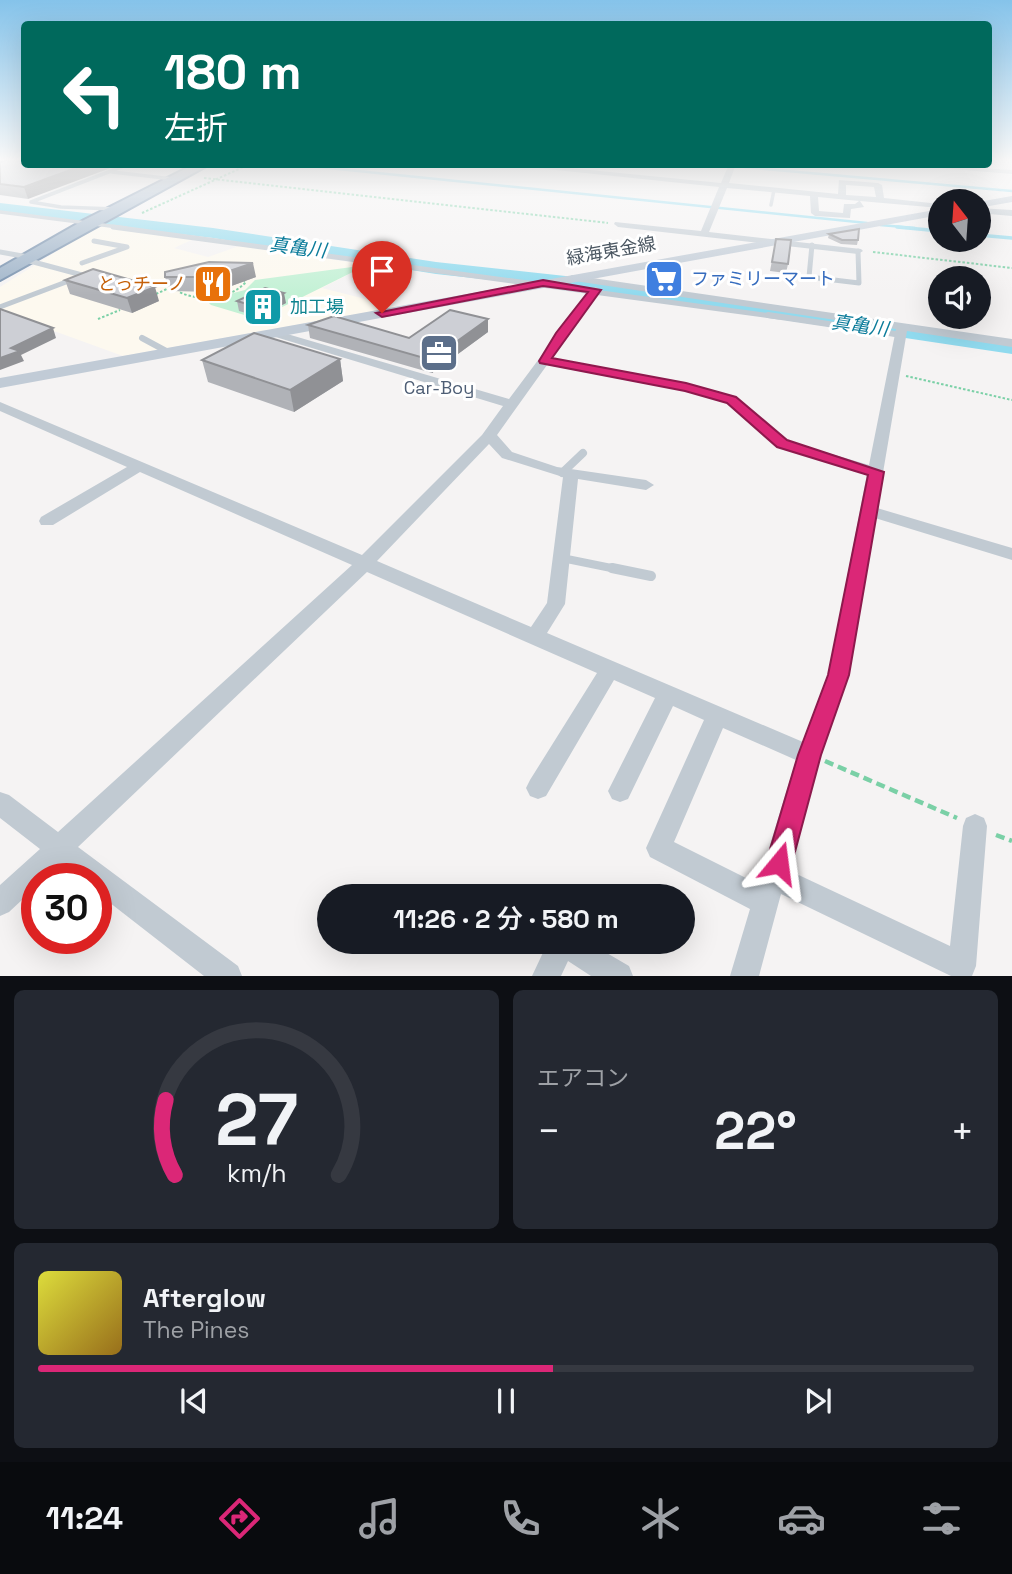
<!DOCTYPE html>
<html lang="ja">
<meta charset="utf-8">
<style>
body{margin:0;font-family:"Space Grotesk","Noto Sans JP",sans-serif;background:#242831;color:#f1f3f6;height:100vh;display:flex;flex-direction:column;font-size:26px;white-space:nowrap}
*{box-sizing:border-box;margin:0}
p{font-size:23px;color:#9ea1a6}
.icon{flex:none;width:38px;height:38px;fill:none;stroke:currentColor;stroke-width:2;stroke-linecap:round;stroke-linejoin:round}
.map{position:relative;height:976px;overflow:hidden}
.details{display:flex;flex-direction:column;gap:14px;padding:14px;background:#0d0f14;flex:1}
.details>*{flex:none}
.hud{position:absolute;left:21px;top:21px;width:971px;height:147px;border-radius:7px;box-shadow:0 7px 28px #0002;background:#00695c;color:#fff;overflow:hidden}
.needle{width:46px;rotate:343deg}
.buttons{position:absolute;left:928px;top:189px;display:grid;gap:14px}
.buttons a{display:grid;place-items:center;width:63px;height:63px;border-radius:50%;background:#171b24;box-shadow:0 7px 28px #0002;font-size:35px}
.speed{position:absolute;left:21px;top:863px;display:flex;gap:14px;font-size:35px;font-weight:700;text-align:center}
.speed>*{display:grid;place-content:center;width:91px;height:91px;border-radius:50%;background:#171b24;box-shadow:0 7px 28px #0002;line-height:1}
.speed .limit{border:10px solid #d22;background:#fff;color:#111}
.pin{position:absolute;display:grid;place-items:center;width:60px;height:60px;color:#fff;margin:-72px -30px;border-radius:50% 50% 50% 0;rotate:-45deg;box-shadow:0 0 7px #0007}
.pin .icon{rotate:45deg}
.me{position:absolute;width:77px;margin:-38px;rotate:16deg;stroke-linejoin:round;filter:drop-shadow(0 0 5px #0008)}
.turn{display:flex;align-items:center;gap:24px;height:147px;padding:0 28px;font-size:32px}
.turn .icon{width:91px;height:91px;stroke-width:2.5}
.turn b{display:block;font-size:49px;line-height:60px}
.big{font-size:52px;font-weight:600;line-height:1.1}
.details .card{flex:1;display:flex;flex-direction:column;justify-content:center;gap:10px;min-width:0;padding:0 24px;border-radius:10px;background:#242831}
.details .dial{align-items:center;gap:0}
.dial svg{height:182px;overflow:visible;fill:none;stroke:#363941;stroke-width:7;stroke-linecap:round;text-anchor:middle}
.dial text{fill:#f1f3f6;stroke:none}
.song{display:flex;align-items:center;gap:21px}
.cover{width:84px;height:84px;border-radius:10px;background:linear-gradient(135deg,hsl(60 70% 55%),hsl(40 70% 35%))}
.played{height:7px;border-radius:4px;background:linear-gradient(90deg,#db2777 55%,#363941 55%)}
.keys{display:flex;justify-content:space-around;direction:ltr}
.heat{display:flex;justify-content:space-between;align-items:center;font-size:38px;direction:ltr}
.details .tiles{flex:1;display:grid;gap:14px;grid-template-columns:1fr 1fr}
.card:last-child{grid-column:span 2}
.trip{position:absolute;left:317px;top:884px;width:378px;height:70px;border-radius:35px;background:#171b24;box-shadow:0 7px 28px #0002;font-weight:600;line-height:70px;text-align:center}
.dock{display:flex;height:112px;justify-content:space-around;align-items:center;background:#090b0e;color:#9ea1a6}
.dock .icon{width:49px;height:49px}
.dock .selected{color:#db2777}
.dock b{font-size:32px;color:#f1f3f6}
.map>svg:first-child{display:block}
</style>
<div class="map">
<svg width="1012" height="976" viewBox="0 0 1012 976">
<rect width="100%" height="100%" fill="#f5f3f3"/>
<path fill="#fdf9ef" d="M97 226 196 238 174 248 208 257 242 245 367 265 322 288 397 307 123 356 7 314 0 317V287Z"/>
<path fill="#c3f1d5" d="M367 265 258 319 211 305 206 300 245 290 255 280Z"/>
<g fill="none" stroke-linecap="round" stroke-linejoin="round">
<path stroke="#90daee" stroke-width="2.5" d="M289 164 867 223
M710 164 1012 191
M880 225 915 228"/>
<path stroke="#90daee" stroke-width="3.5" d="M897 227 940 231
M978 235 1012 238"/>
<path fill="#90daee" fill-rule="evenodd" d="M0 203 213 228 436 262 593 279 1012 340V354L593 291 436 274 213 238 0 213Z"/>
<g stroke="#7690ad" stroke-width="4">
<path id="trunk" d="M195 164H210L0 280V268L84 220Z"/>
</g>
<path stroke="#7ad0a6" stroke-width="2" stroke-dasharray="2.5 2" stroke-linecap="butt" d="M204 178 608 223
M142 213 250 164
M873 252 1012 268
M205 273H234L246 282C229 300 201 302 179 292L180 284Z
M156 294 169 288
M98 319 120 310
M906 376 1012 400"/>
<path stroke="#7ad0a6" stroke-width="4.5" stroke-dasharray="9 5" stroke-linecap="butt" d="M825 761 957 818
M996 835 1012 841"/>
<path stroke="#c1cad2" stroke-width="3.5" d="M112 172 173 179
M771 205 774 190
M115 209 61 207 31 202 129 164
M0 212 126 228"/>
<path stroke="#c1cad2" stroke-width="5" d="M113 227 779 317
M812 245 809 277 859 283 858 251
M0 252 28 257
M26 260 82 275
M82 263 127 247 94 241
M0 307 74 279"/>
<path stroke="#c1cad2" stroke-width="6" d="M768 315 902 335
M142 338 168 352"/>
<path stroke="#c1cad2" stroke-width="8" d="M562 473 583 453
M562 558 621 570"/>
<path stroke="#c1cad2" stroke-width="10" d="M612 568 651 576"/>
<path fill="#c1cad2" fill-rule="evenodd" d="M498 164H529L721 183 729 164H736L729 183 838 194 839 180 878 183 882 185 884 198 940 204V208L860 201 864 207 851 209 850 218 815 216 811 213 810 196 727 188 709 232 861 249 863 251 858 254 618 227 614 224 615 222 701 231 719 187ZM846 185 874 187 876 197 846 195ZM818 197 859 201 855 204H844L843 213 819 211Z
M914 164 1012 170V174L917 166Z
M978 208 1012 210V216L978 213Z
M572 275 1012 339V347L907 331 877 508 1012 548V560L875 518 848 675 820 755 788 870 950 946 963 826 966 818 975 814 984 818 987 826 976 966 972 976H951L781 894 759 976H730L750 909 650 857 646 848 704 720 673 706 628 799 620 802 612 799 608 791 655 698 614 680 546 796 538 799 530 796 526 788 530 780 597 673 367 572 78 847 238 966 242 976H204L96 892V878H79L60 864 45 878H37V886L9 912 0 916V885L40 849 0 818V792L9 795 58 832 352 565 140 472 53 525H41L39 521 41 517 127 467 0 411V402L362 555 482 435 503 406 269 335V331H277L509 399 592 288 596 287 601 290 552 359 686 383 736 397 787 441 869 465 896 329 568 280 567 278ZM547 365 684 391 726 403 777 447 867 474 828 675 803 742 547 633 565 604 578 479 646 490 654 485 646 480 557 467 512 452 497 435ZM489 444 502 458 563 477 547 603 531 627 377 561ZM723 728 796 760 758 884 674 842Z
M548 942H588L629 966 633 976H591L568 961 561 976H532Z"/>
<path fill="#c1cbd6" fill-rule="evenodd" d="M1012 196V202L978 208V202Z
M940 209V215L0 388V378Z"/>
<use href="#trunk" fill="#9fb4c9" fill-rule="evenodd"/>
</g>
<path fill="#b0b2b7" d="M24 158 28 199 0 195V162Z
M829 234 858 240 857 245 841 244 828 238Z
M776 239 788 264 786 273 770 271Z
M165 277H256L215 292 169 291Z
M65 280 159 301 132 313 70 294Z
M237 301 286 303 259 317 239 311Z
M308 325 409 338 488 332 432 373 310 338Z
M340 359 343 381 294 412 208 382 202 360Z"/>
<path fill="#909195" d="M87 164H121L28 199 24 187Z
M253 263 256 277 215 292 212 277Z
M155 287 159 301 132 313 127 298Z
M284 293 286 303 259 317 257 307Z
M488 319V332L432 373 431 360Z
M53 328 56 338 21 355 24 361 0 370V358L11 348Z
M340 359 343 381 294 412 290 390Z"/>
<path fill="#cdcfd5" stroke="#909195" stroke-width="2" d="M12 158H24V164H87L24 187 0 184V162Z
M859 229 858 240H842L829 234Z
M776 239 791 240 788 264 772 262Z
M209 262 253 263 212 277H165V272Z
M93 269 155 287 127 298 65 280Z
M265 288 284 293 257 307 237 301Z
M0 309 53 328 11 348 20 351 0 358Z
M450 310 488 319 431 360 308 325 334 316 409 338Z
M254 333 340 359 290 390 202 360Z"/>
<linearGradient id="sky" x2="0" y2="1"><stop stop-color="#85c3ea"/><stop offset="0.54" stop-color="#fafafa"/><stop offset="1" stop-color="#fafafa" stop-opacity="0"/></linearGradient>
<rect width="1012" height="295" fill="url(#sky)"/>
<path fill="#db2777" stroke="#8e194d" stroke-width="2" d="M543 280 601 290 552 358 686 383 736 397 787 440 884 472 849 675 821 755 792 863 789 872 779 876 770 872 766 863 798 755 828 675 868 475 777 447 727 403 685 391 540 363 539 361 556 333 588 292 543 286 382 317 376 313Z"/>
<defs>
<g id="supermarket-square" transform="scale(2.0125)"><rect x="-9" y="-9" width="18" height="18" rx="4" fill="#3f7fe0" stroke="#fff"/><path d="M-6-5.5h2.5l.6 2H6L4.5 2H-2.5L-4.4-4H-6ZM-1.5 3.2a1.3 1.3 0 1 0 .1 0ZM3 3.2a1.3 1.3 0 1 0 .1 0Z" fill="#fff"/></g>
<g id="restaurant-square" transform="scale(2.0125)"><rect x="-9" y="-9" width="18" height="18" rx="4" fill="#e8710a" stroke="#fff"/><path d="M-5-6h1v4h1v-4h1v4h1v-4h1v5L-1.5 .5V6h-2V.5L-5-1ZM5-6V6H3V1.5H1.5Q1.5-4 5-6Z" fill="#fff"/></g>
<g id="building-square" transform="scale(2.0125)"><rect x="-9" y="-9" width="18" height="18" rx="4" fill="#0f9aa8" stroke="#fff"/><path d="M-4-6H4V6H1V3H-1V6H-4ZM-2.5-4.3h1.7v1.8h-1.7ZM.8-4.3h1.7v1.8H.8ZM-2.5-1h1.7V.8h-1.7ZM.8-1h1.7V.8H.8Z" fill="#fff"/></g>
<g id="office-square" transform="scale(2.0125)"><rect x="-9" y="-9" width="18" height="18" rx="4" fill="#5c6f8a" stroke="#fff"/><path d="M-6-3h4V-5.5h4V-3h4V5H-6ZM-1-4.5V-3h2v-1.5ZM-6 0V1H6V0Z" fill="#fff"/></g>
</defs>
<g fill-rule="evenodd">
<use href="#supermarket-square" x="664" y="279"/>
<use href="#restaurant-square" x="213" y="284"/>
<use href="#building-square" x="263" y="307"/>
<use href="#office-square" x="439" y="353"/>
</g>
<g text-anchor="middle" stroke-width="6" stroke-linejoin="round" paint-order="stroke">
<g font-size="18" fill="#4a5661" stroke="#fff">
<text transform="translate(611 251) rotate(-10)" y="6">緑海東金線</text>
</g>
<g font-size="18" fill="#366cbe" stroke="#fff" text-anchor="start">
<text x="691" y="285">ファミリーマート</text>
</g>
<g font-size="18" fill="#c56008" stroke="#fff" text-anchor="end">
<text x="186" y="290">とっチーノ</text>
</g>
<g font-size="18" fill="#0d838f" stroke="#fff" text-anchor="start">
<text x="290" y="313">加工場</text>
</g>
<g font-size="18" fill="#4e5e75" stroke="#fff">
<text x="439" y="394">Car-Boy</text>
</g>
<g font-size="19" font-style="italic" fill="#0c7c9b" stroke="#fff">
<text transform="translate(298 247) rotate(7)" y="7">真亀川</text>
<text transform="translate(860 325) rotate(8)" y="7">真亀川</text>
</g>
</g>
</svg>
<div class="buttons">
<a><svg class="needle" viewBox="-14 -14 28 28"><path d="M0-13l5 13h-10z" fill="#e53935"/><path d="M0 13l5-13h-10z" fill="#9ea1a6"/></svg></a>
<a><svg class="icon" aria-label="sound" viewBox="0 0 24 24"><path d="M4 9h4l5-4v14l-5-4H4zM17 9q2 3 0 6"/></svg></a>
</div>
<div class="speed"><div class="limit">30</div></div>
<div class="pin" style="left:382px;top:313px;background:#d93025"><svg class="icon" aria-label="arrive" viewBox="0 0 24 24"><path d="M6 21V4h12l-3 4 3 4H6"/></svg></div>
<svg class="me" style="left:779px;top:863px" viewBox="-20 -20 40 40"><path d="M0-17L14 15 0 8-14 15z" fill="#db2777" stroke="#fff" stroke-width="4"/></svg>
<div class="trip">11:26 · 2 分 · 580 m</div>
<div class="hud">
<div class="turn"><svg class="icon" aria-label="left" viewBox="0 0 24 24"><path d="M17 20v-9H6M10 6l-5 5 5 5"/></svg><div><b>180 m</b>左折</div></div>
</div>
</div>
<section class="details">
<div class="tiles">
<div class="card dial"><svg viewBox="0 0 100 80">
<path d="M14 69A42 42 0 1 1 86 69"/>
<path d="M14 69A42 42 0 0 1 10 36" stroke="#db2777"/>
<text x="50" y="56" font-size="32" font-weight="700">27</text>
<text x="50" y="72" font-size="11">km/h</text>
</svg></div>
<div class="card"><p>エアコン</p>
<div class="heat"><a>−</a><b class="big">22°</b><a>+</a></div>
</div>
<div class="card">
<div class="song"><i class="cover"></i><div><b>Afterglow</b><p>The Pines</p></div></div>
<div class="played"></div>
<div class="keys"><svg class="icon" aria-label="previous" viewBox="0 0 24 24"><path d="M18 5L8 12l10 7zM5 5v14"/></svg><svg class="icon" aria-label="pause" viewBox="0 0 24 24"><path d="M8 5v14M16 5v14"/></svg><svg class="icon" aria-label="next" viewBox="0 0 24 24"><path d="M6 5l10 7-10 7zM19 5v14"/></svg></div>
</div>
</div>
</section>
<nav class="dock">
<b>11:24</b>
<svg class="icon selected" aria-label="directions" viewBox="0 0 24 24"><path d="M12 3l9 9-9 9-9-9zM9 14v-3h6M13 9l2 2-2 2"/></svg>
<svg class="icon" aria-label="music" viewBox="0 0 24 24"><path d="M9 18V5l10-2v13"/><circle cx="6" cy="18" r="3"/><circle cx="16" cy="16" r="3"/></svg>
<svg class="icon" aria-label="phone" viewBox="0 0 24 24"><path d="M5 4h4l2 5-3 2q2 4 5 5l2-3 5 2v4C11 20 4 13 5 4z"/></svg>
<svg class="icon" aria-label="climate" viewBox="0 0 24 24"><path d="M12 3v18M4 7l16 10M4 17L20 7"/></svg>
<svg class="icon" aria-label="car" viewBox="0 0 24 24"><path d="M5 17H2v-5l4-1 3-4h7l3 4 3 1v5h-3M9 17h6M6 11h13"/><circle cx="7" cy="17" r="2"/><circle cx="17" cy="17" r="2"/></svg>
<svg class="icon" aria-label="filters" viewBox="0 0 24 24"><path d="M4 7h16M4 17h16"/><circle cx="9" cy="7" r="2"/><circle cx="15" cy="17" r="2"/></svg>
</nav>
